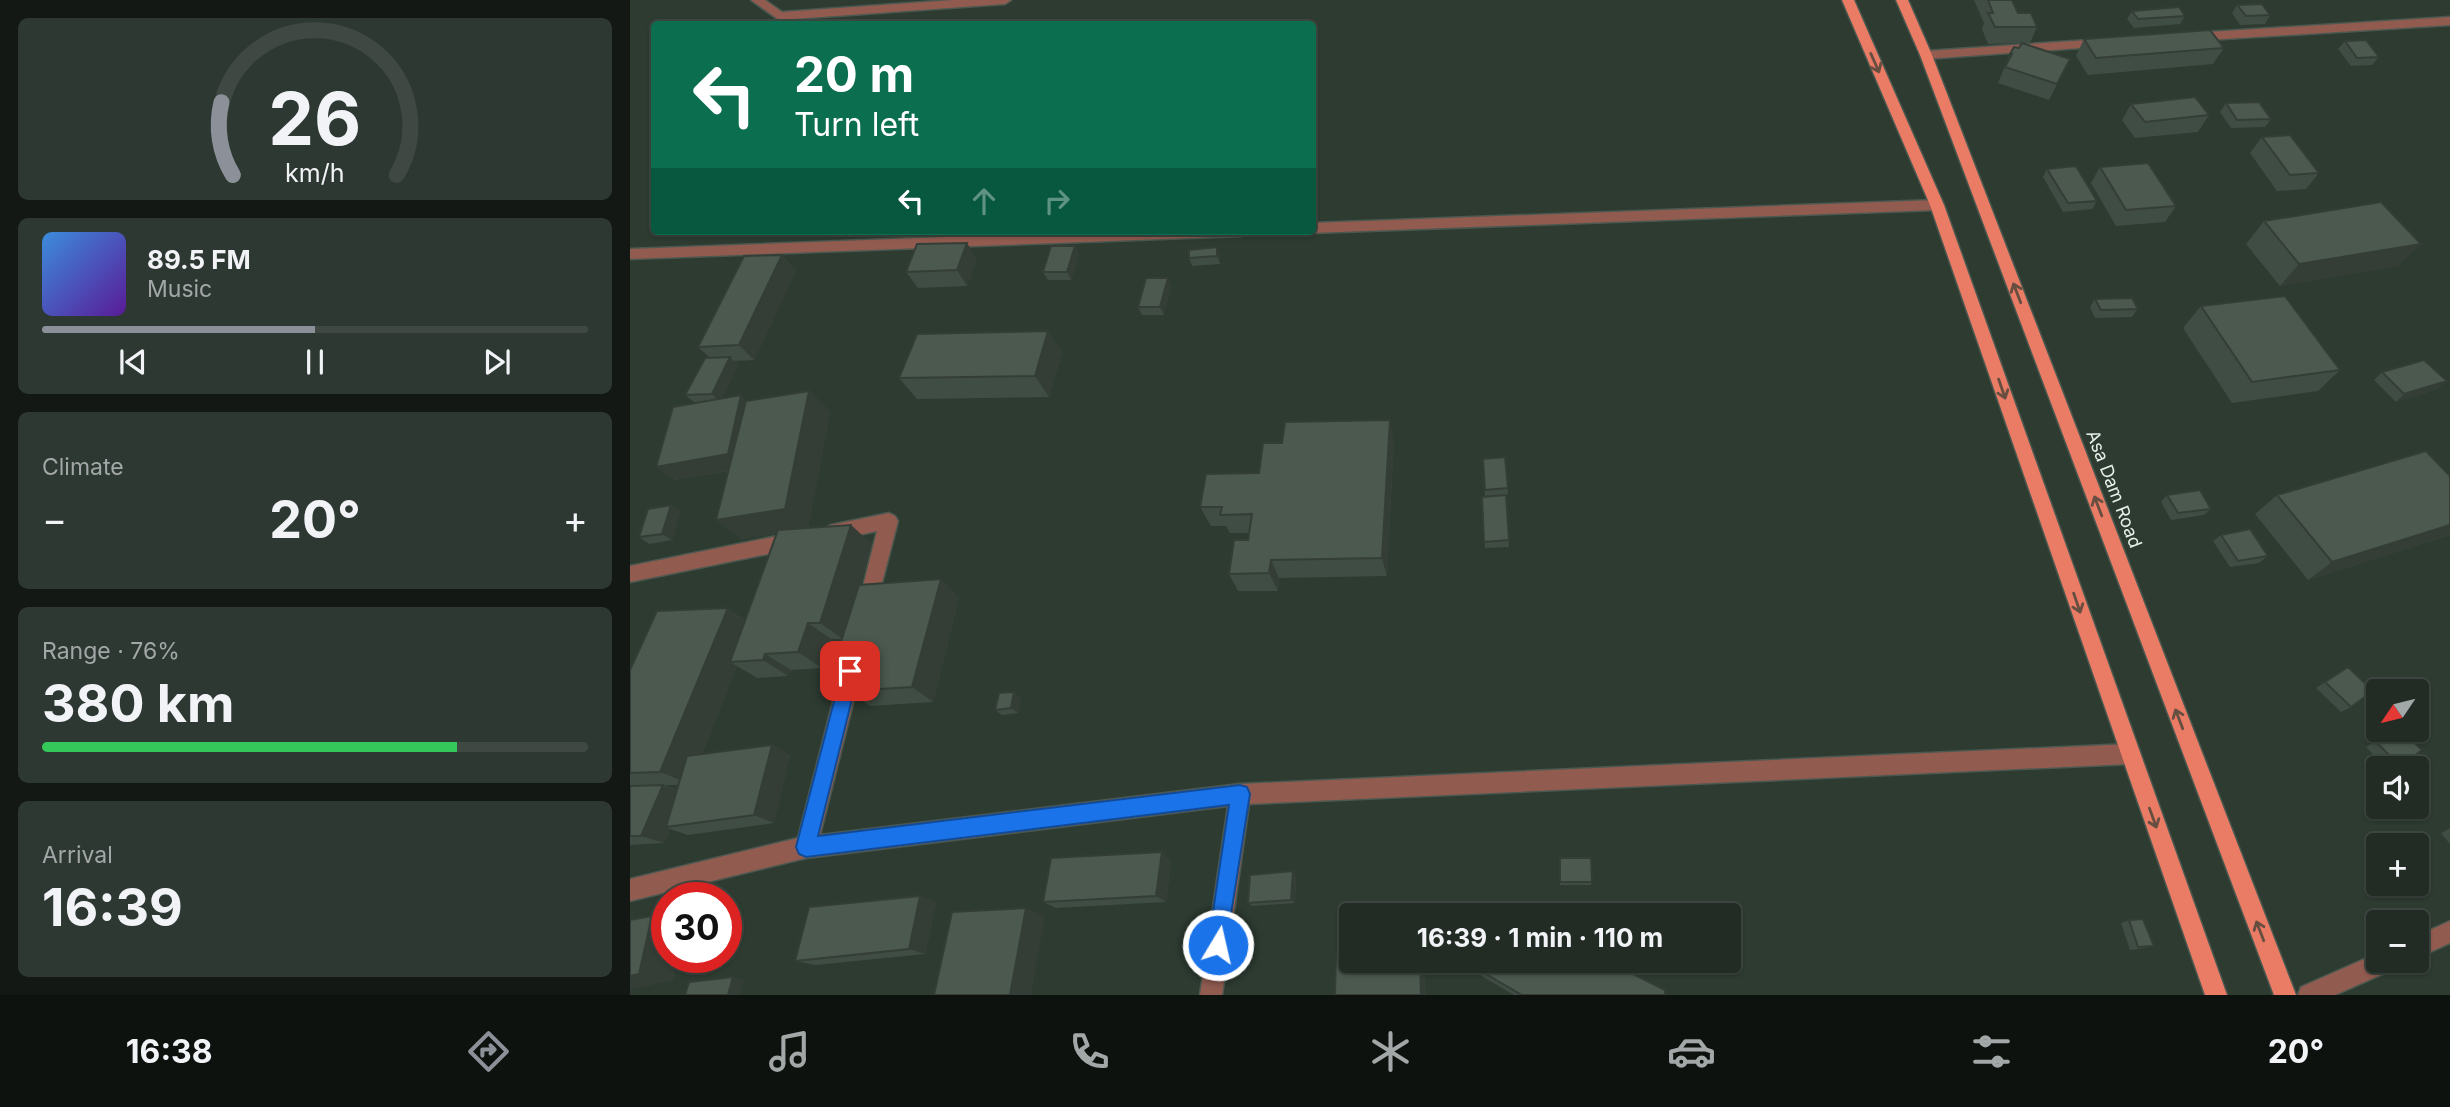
<!DOCTYPE html>
<meta charset="utf-8">
<style>
body{margin:0;font-family:Inter,sans-serif;background:#2e3832;color:#f1f3f6;height:100vh;display:flex;flex-direction:column;font-size:26px;white-space:nowrap}
*{box-sizing:border-box;margin:0}
p{font-size:23px;color:#a2a7a7}
.icon{flex:none;width:38px;height:38px;fill:none;stroke:currentColor;stroke-width:2;stroke-linecap:round;stroke-linejoin:round}
.map{position:relative;flex:1;overflow:hidden}
.drawer{display:flex;flex-direction:column;gap:18px;padding:18px;background:#131814;width:630px}
.drawer>*{flex:none}
.top-card{position:absolute;left:21px;top:21px;width:665px;height:214px;border-radius:7px;box-shadow:0 2px 5px #0004,0 0 0 2px #3f4842;background:#0b6e4f;color:#fff;overflow:hidden}
.needle{width:46px;rotate:235deg}
.buttons{position:absolute;left:1736px;top:679px;display:grid;gap:14px}
.buttons a{display:grid;place-items:center;width:63px;height:63px;border-radius:7px;background:#222c25;box-shadow:0 2px 5px #0004,0 0 0 2px #3f4842;font-size:35px}
.speed{position:absolute;left:21px;top:882px;display:flex;gap:14px;font-size:35px;font-weight:700;text-align:center}
.speed>*{display:grid;place-content:center;width:91px;height:91px;border-radius:50%;background:#222c25;box-shadow:0 2px 5px #0004,0 0 0 2px #3f4842;line-height:1}
.speed .limit{border:10px solid #d22;background:#fff;color:#111}
.pin{position:absolute;display:grid;place-items:center;width:60px;height:60px;color:#fff;margin:-30px;border-radius:14px;box-shadow:0 4px 10px #0006}
.me{position:absolute;width:77px;margin:-38px;rotate:9deg;stroke-linejoin:round;filter:drop-shadow(0 0 5px #0008)}
.turn{display:flex;align-items:center;gap:24px;height:147px;padding:0 28px;font-size:32px}
.turn .icon{width:91px;height:91px;stroke-width:2.5}
.turn b{display:block;font-size:49px;line-height:60px}
.lanes{display:flex;align-items:center;height:66px;padding:0 28px;background:#0003;justify-content:center;gap:35px;direction:ltr}
.lanes .off{opacity:.35}
.big{font-size:52px;font-weight:700;line-height:1.1}
.drawer .widget{flex:1;display:flex;flex-direction:column;justify-content:center;gap:10px;min-width:0;padding:0 24px;border-radius:10px;background:#2e3832}
.drawer .dial{align-items:center;gap:0}
.dial svg{height:182px;overflow:visible;fill:none;stroke:#3f4842;stroke-width:7;stroke-linecap:round;text-anchor:middle}
.dial text{fill:#f1f3f6;stroke:none}
.song{display:flex;align-items:center;gap:21px}
.cover{width:84px;height:84px;border-radius:10px;background:linear-gradient(135deg,hsl(210 70% 55%),hsl(270 70% 35%))}
.played{height:7px;border-radius:4px;background:linear-gradient(90deg,#8c9099 50%,#3f4842 50%)}
.keys{display:flex;justify-content:space-around;direction:ltr}
.heat{display:flex;justify-content:space-between;align-items:center;font-size:38px;direction:ltr}
.charge{height:10px;border-radius:5px;background:linear-gradient(90deg,#34c759 76%,#3f4842 0)}
.trip{position:absolute;left:709px;top:903px;width:402px;height:70px;border-radius:7px;background:#222c25;box-shadow:0 2px 5px #0004,0 0 0 2px #3f4842;font-weight:700;line-height:70px;text-align:center}
.menu{display:flex;height:112px;justify-content:space-around;align-items:center;background:#0e120f;color:#a2a7a7}
.menu .icon{width:49px;height:49px}
.menu .current{color:#8c9099}
.menu b{font-size:32px;color:#f1f3f6}
main{display:flex;flex:1;min-height:0}
.map>svg:first-child{display:block}
</style>
<main>
<section class="drawer">
<div class="widget dial"><svg viewBox="0 0 100 80">
<path d="M14 69A42 42 0 1 1 86 69"/>
<path d="M14 69A42 42 0 0 1 9 37" stroke="#8c9099"/>
<text x="50" y="56" font-size="32" font-weight="700">26</text>
<text x="50" y="72" font-size="11">km/h</text>
</svg></div>
<div class="widget">
<div class="song"><i class="cover"></i><div><b>89.5 FM</b><p>Music</p></div></div>
<div class="played"></div>
<div class="keys"><svg class="icon" aria-label="previous" viewBox="0 0 24 24"><path d="M18 5L8 12l10 7zM5 5v14"/></svg><svg class="icon" aria-label="pause" viewBox="0 0 24 24"><path d="M8 5v14M16 5v14"/></svg><svg class="icon" aria-label="next" viewBox="0 0 24 24"><path d="M6 5l10 7-10 7zM19 5v14"/></svg></div>
</div>
<div class="widget"><p>Climate</p>
<div class="heat"><a>−</a><b class="big">20°</b><a>+</a></div>
</div>
<div class="widget"><p>Range · 76%</p><b class="big">380 km</b><div class="charge"></div></div>
<div class="widget"><p>Arrival</p><b class="big">16:39</b></div>
</section>
<div class="map">
<svg width="1820" height="995" viewBox="0 0 1820 995">
<rect width="100%" height="100%" fill="#2d3b31"/>
<g fill="none" stroke-linecap="round" stroke-linejoin="round">
<g stroke="#4b584f" stroke-width="3">
<path id="minor" d="M121 0H135L152 12 323 0H381L375 4 149 20Z
M1820 17V25L1562 41 1556 37 1562 33Z
M1474 39 1478 40V46L1296 59 1290 55 1296 51Z
M1307 200 1314 205 1307 210 682 233 676 231H682V223Z
M472 231H618L611 236 0 259V249Z
M259 513 265 516 268 521 246 606 244 612 237 614 230 612 228 606 247 531 201 541 195 538 192 533 195 528 201 525Z
M167 532 173 534 176 540 173 546 167 548 0 582V566Z
M226 642 233 645 236 651 190 835 610 784 1500 744 1507 747 1510 754 1507 761 1500 764 619 804 592 995H570L598 806 176 858 0 901V879L168 838 216 651 219 645Z
M1820 921V943L1787 958V936Z
M1748 953V961H1767L1764 969 1705 995H1668L1671 987Z"/>
</g>
<g stroke="#4b584f" stroke-width="3">
<path id="major" d="M1212 0H1224L1314 205 1597 995H1575L1300 205Z
M1266 0H1278L1302 55 1666 995H1644L1290 55Z"/>
</g>
<use href="#minor" fill="#925b50" fill-rule="evenodd"/>
<use href="#major" fill="#ea7b64" fill-rule="evenodd"/>
</g>
<path fill="#404d44" fill-rule="evenodd" d="M1344 0H1382L1388 13 1407 27 1400 43H1392L1440 59 1419 100 1368 83 1380 54 1389 48 1392 43 1358 44 1352 29 1354 23Z
M1607 5 1640 15 1635 24 1610 25 1602 13Z
M1502 11 1555 16 1550 24 1504 28 1497 19Z
M1454 39 1594 48 1583 64 1458 75 1446 56Z
M1715 41 1749 57 1742 65 1721 66 1708 49Z
M1596 103 1641 119 1635 127 1601 128 1590 112Z
M1501 104 1579 115 1568 132 1505 138 1492 120Z
M1632 137 1689 173 1676 189 1647 191 1620 153Z
M1470 167 1546 206 1535 222 1486 226 1461 183Z
M1417 169 1467 201 1462 209 1433 212 1413 177Z
M1634 221 1791 244 1768 266 1650 286 1616 244Z
M445 246 449 254 441 280H418L413 272Z
M152 255 166 271 124 360 104 361 108 365 92 398 117 401 179 391 200 412 178 528 242 544 230 585 329 597 303 702 240 706 217 691 222 673 205 661 212 639H201L192 668 161 670 158 676 127 678 107 666 72 754 142 745 160 755 144 823 58 835 40 829 34 843 0 845V670L116 620 147 533 111 539 99 471 44 480 69 402H64L55 395 80 358 68 347ZM35 785H48L47 790Z
M590 255V264L562 266 559 258Z
M347 259 337 286 288 288 276 272Z
M538 278 541 286 534 315H512L508 307Z
M1465 299 1508 309 1502 317 1465 318 1460 307Z
M1571 306 1710 370 1688 391 1602 403 1553 328Z
M418 331 432 353 419 397 287 399 269 378Z
M1752 372 1808 389 1766 402 1744 380Z
M764 440 757 576 649 578 648 591H608L599 574 618 540 619 533H600L596 526H581L570 507 629 473Z
M875 457 878 495 855 496 853 459Z
M1820 476V535L1678 580 1625 514 1647 495Z
M876 495 879 547 855 548 852 497Z
M1537 495 1581 509 1574 515 1541 520 1531 502Z
M41 505 50 512 42 540 19 544 9 537Z
M1591 535 1638 556 1629 563 1600 567 1583 541Z
M1718 667 1721 707 1711 712 1686 688Z
M391 697 388 713 372 715 365 710Z
M1764 730H1771L1770 766 1764 768H1757L1736 747Z
M1820 828V844L1811 833Z
M532 852 541 860 536 902 426 908 413 902Z
M930 858 962 882 961 885H930Z
M666 875 665 903 622 906 618 903Z
M306 902 295 954 185 965 165 961Z
M1499 920 1524 946 1515 948 1500 950 1491 923Z
M842 966H988L1035 995H884L845 972Z"/>
<path fill="#343e37" d="M337 243 347 259 337 286 327 270Z
M1791 244 1768 266 1650 286 1669 264Z
M445 246 449 254 441 280 437 272Z
M587 247 590 255V264L587 256Z
M152 255 166 271 124 360 109 345Z
M538 278 541 286 534 315 530 307Z
M418 331 432 353 419 397 405 376Z
M100 357 108 365 90 402 82 394Z
M1817 381 1808 389 1766 402 1774 394Z
M179 391 200 412 178 528 111 539 86 520Z
M111 395 127 410 114 468 44 480 26 467Z
M760 420 764 440 757 576 752 558Z
M41 505 50 512 42 540 32 534Z
M221 525 242 544 213 639 190 623Z
M1820 525V535L1678 580 1702 562Z
M641 560 649 578 648 591 639 573Z
M311 579 329 597 303 702 282 687Z
M98 608 124 625 100 662 107 666 60 784 30 772Z
M178 623 201 639 192 668 168 652Z
M135 654 161 670 158 676 133 660Z
M384 692 391 697 388 713 381 708Z
M142 745 160 755 144 823 124 815Z
M33 785 54 793 36 827 40 829 34 843 11 836Z
M532 852 541 860 536 902 526 896Z
M663 871 666 875 665 903 661 900Z
M290 896 306 902 295 954 279 949Z
M396 908 415 916 401 995H380Z
M22 916 37 919V957H48L44 980 0 990V976Z
M790 961H795L796 995H791Z
M103 977 114 979 110 995H98Z"/>
<path fill="#4b594f" stroke="#343e37" stroke-width="2" d="M1358 0H1382L1388 13H1401L1407 27H1365L1358 13H1363Z
M1632 4 1640 15 1616 16 1607 5Z
M1549 7 1555 16 1508 19 1502 11Z
M1580 30 1594 48 1466 58 1454 39Z
M1736 40 1749 57 1727 58 1715 41Z
M1392 43 1440 59 1427 84 1375 67 1382 54H1380L1384 47 1389 48Z
M1565 97 1579 115 1515 122 1501 104Z
M1629 102 1641 119 1607 120 1596 103Z
M1660 135 1689 173 1660 175 1632 137Z
M1518 163 1546 206 1496 210 1470 167Z
M1446 166 1467 201 1438 203 1417 169Z
M1751 202 1791 244 1669 264 1634 221Z
M337 243 327 270 276 272 287 244Z
M421 246H445L437 272H413Z
M587 247V256L559 258V250Z
M152 255 109 345 68 347 114 256Z
M516 278H538L530 307H508Z
M1655 296 1710 370 1622 382 1571 306Z
M1502 298 1508 309 1471 310 1465 299Z
M418 331 405 376 269 378 287 334Z
M100 357 82 394 55 395 75 358Z
M1794 360 1817 381 1774 394 1752 372Z
M179 391 155 509 86 520 116 401Z
M111 395 98 454 26 467 43 407Z
M760 420 752 558 641 560 639 573 599 574 604 540H618L622 514 590 515 592 507H570L576 474 629 473 633 443H652L655 422Z
M1796 451 1820 476V525L1702 562 1647 495Z
M875 457 878 488 855 490 853 459Z
M1570 490 1581 509 1548 513 1537 495Z
M876 495 879 540 854 542 852 497Z
M41 505 32 534 9 537 18 509Z
M221 525 190 623H178L168 652 135 654 133 660 100 662 148 530Z
M1620 529 1638 556 1608 561 1591 535Z
M311 579 282 687 217 691 226 660 205 661 229 585Z
M98 608 30 772 0 773V670L27 611Z
M1718 667 1743 691 1721 707 1695 682Z
M384 692 381 708 365 710 369 693Z
M1765 730H1771L1792 750 1770 766 1746 742Z
M142 745 124 815 36 827 57 756Z
M33 785 11 836H0V786Z
M532 852 526 896 413 902 421 858Z
M930 858H961L962 882H930Z
M663 871 661 900 618 903 620 875Z
M290 896 279 949 165 961 179 907Z
M867 906 886 915H863Z
M396 908 380 995H304L322 912Z
M953 908 969 915H950Z
M22 916 9 974 0 976V920Z
M1513 919 1524 946 1508 947 1499 920Z
M721 953V961H790L791 995H705L706 954Z
M844 961H977L1035 990V995H892L842 966Z
M977 961H990L988 966Z
M103 977 98 995H55L59 982Z"/>
<defs><path id="oneway-shaft" d="M-6 0H5M1.5-3L5.5 0L1.5 3" fill="none" stroke-width="1.6" stroke-linecap="round" stroke-linejoin="round" transform="scale(1.75)"/></defs>
<g stroke="#664e40">
<use href="#oneway-shaft" transform="translate(1245 63) rotate(66)"/>
<use href="#oneway-shaft" transform="translate(1387 293) rotate(-111)"/>
<use href="#oneway-shaft" transform="translate(1372 389) rotate(71)"/>
<use href="#oneway-shaft" transform="translate(1468 506) rotate(-111)"/>
<use href="#oneway-shaft" transform="translate(1447 603) rotate(71)"/>
<use href="#oneway-shaft" transform="translate(1549 719) rotate(-111)"/>
<use href="#oneway-shaft" transform="translate(1523 818) rotate(70)"/>
<use href="#oneway-shaft" transform="translate(1630 931) rotate(-111)"/>
</g>
<path fill="#1a73e8" stroke="#114b97" stroke-width="2" d="M220 663 227 666 229 671 188 836 610 785 617 787 620 794 595 952 588 955 581 952 578 945 599 805 176 857 169 854 166 847 212 671 214 666Z"/>
<g text-anchor="middle" stroke-width="7" stroke-linejoin="round" paint-order="stroke">
<g font-size="18" fill="#e7f0ea" stroke="#2d3b31">
<text transform="translate(1484 489) rotate(69)" y="6">Asa Dam Road</text>
</g>
</g>
</svg>
<div class="buttons">
<a><svg class="needle" viewBox="-14 -14 28 28"><path d="M0-13l5 13h-10z" fill="#e53935"/><path d="M0 13l5-13h-10z" fill="#a2a7a7"/></svg></a>
<a><svg class="icon" aria-label="sound" viewBox="0 0 24 24"><path d="M4 9h4l5-4v14l-5-4H4zM17 9q2 3 0 6"/></svg></a>
<a>+</a>
<a>−</a>
</div>
<div class="speed"><div class="limit">30</div></div>
<div class="pin" style="left:220px;top:671px;background:#d93025"><svg class="icon" aria-label="arrive" viewBox="0 0 24 24"><path d="M6 21V4h12l-3 4 3 4H6"/></svg></div>
<svg class="me" style="left:588px;top:945px" viewBox="-20 -20 40 40"><circle r="17" fill="#1a73e8" stroke="#fff" stroke-width="3"/><path d="M0-11L8 9 0 5-8 9z" fill="#fff"/></svg>
<div class="trip">16:39 · 1 min · 110 m</div>
<div class="top-card">
<div class="turn"><svg class="icon" aria-label="left" viewBox="0 0 24 24"><path d="M17 20v-9H6M10 6l-5 5 5 5"/></svg><div><b>20 m</b>Turn left</div></div>
<div class="lanes"><svg class="icon" aria-label="left" viewBox="0 0 24 24"><path d="M17 20v-9H6M10 6l-5 5 5 5"/></svg><svg class="icon off" aria-label="ahead" viewBox="0 0 24 24"><path d="M12 20V5M6 11l6-6 6 6"/></svg><svg class="icon off" aria-label="right" viewBox="0 0 24 24"><path d="M7 20v-9h11M14 6l5 5-5 5"/></svg></div>
</div>
</div>
</main>
<nav class="menu">
<b>16:38</b>
<svg class="icon current" aria-label="directions" viewBox="0 0 24 24"><path d="M12 3l9 9-9 9-9-9zM9 14v-3h6M13 9l2 2-2 2"/></svg>
<svg class="icon" aria-label="music" viewBox="0 0 24 24"><path d="M9 18V5l10-2v13"/><circle cx="6" cy="18" r="3"/><circle cx="16" cy="16" r="3"/></svg>
<svg class="icon" aria-label="phone" viewBox="0 0 24 24"><path d="M5 4h4l2 5-3 2q2 4 5 5l2-3 5 2v4C11 20 4 13 5 4z"/></svg>
<svg class="icon" aria-label="climate" viewBox="0 0 24 24"><path d="M12 3v18M4 7l16 10M4 17L20 7"/></svg>
<svg class="icon" aria-label="car" viewBox="0 0 24 24"><path d="M5 17H2v-5l4-1 3-4h7l3 4 3 1v5h-3M9 17h6M6 11h13"/><circle cx="7" cy="17" r="2"/><circle cx="17" cy="17" r="2"/></svg>
<svg class="icon" aria-label="filters" viewBox="0 0 24 24"><path d="M4 7h16M4 17h16"/><circle cx="9" cy="7" r="2"/><circle cx="15" cy="17" r="2"/></svg>
<b>20°</b>
</nav>
